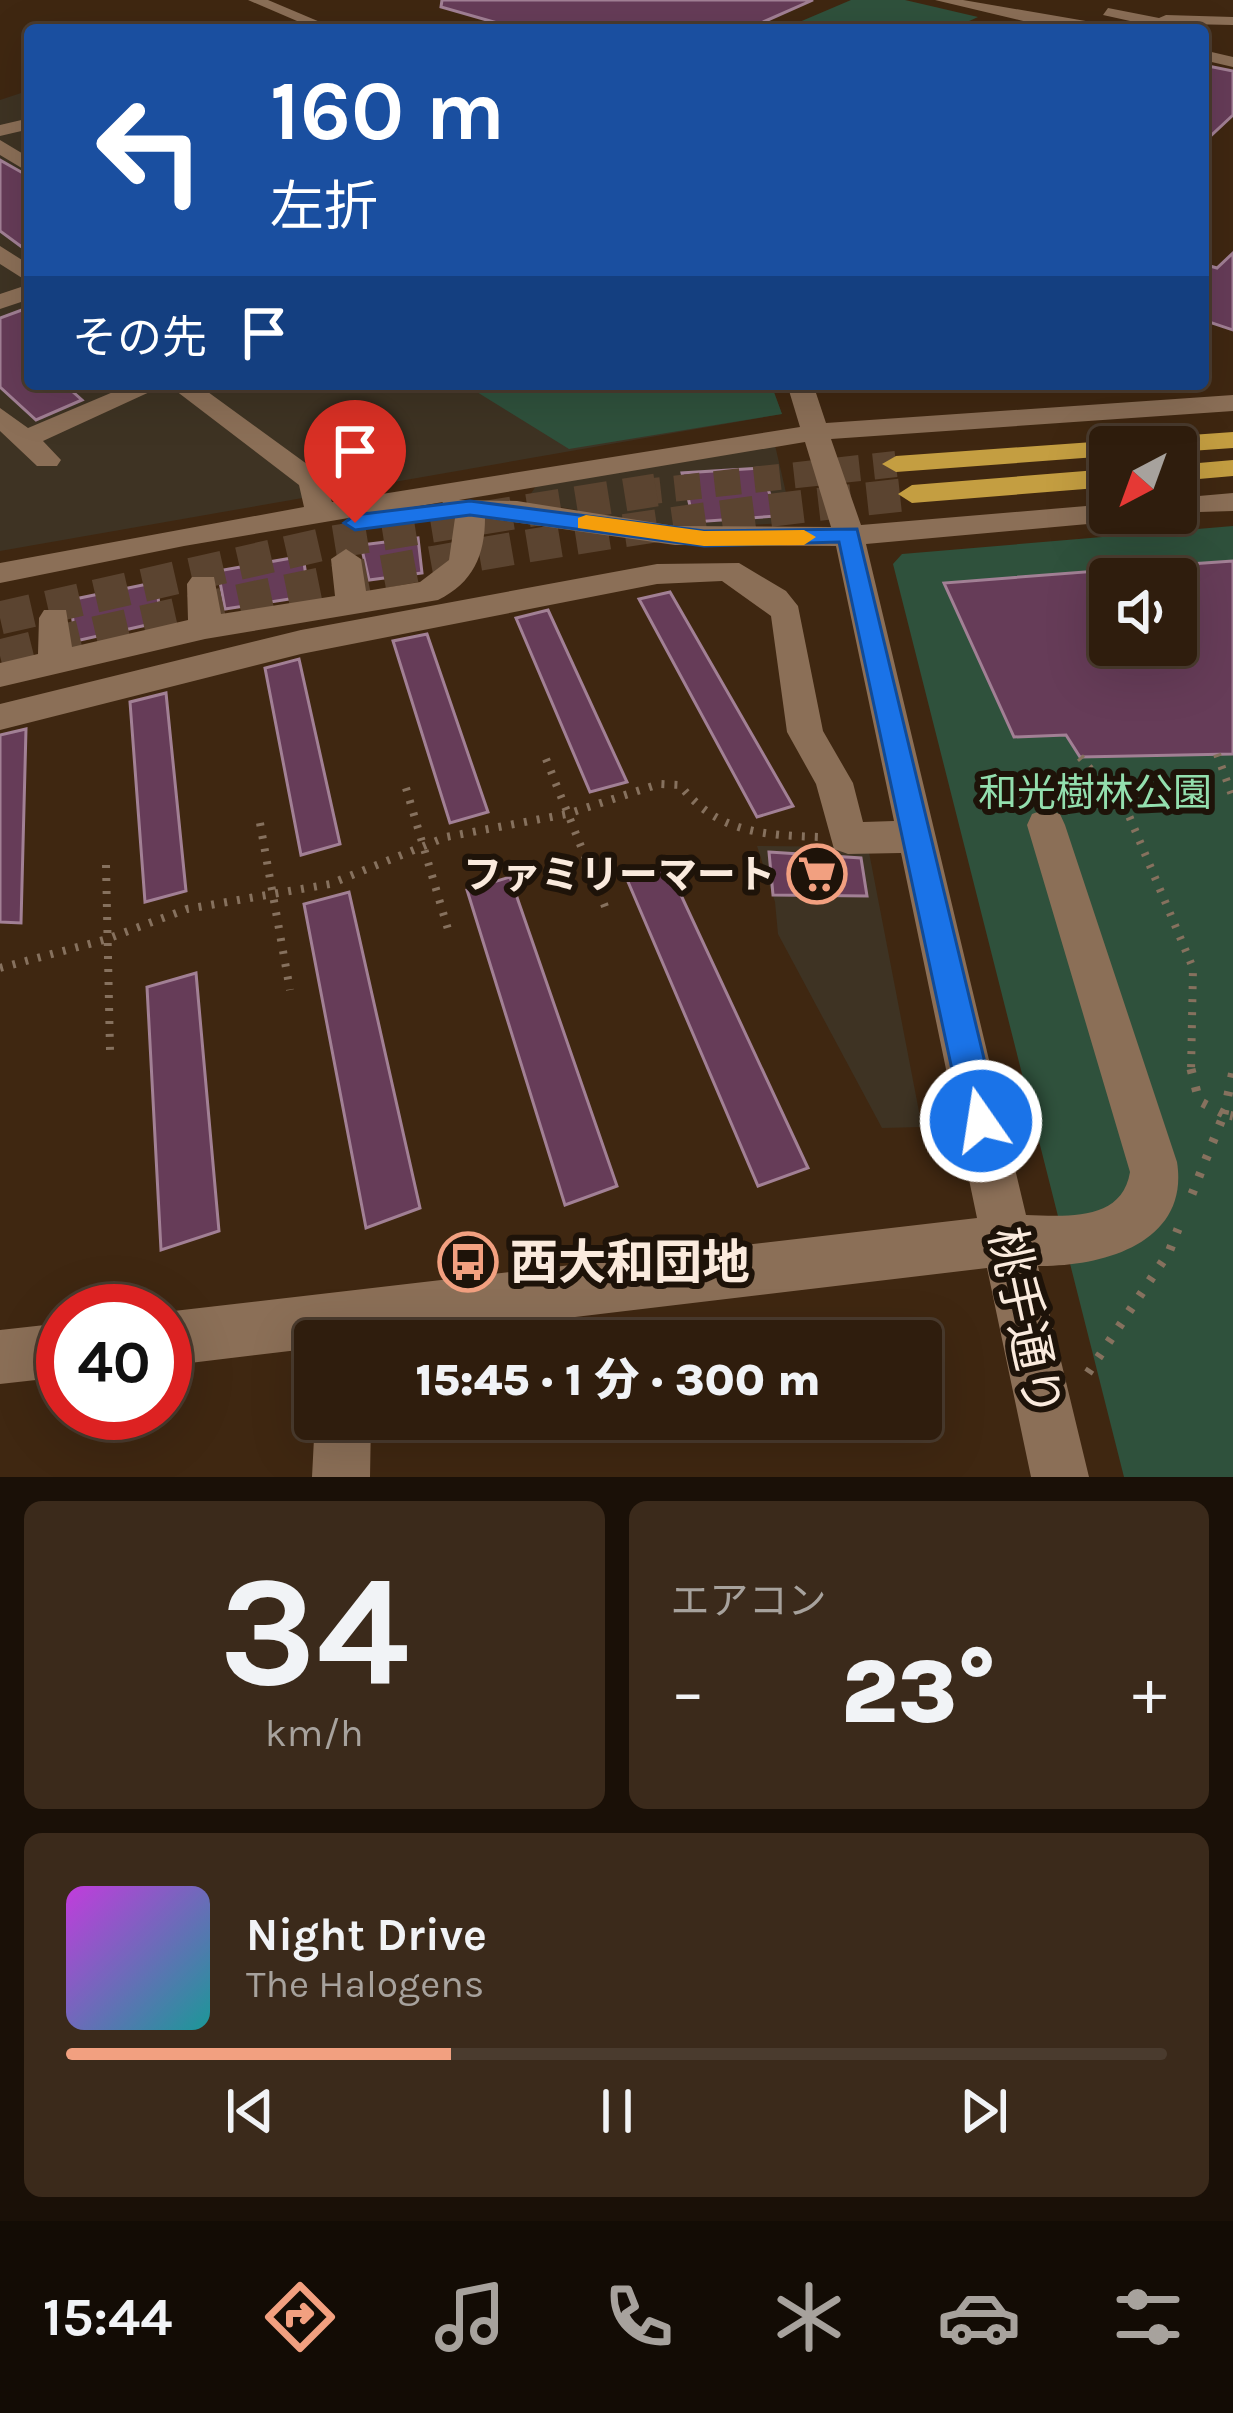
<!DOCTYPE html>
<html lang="ja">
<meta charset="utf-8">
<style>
body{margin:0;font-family:Karla,"Noto Sans JP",sans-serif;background:#3b2a1b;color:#f1f3f6;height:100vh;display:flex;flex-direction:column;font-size:45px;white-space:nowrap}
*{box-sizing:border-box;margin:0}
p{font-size:39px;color:#a7a29d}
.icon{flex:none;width:66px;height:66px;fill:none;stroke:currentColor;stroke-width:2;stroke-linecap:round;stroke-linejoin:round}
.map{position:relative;height:1477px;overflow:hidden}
.panel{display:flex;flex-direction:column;gap:24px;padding:24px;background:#1a1007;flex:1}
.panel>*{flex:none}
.guide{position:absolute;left:24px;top:24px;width:1185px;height:366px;border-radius:12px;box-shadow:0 12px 48px #0002,0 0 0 3px #4a3b2e;background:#1a4fa0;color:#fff;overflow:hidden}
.needle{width:78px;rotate:221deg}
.controls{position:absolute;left:1089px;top:426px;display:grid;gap:24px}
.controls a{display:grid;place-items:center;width:108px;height:108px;border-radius:12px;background:#2f1d0d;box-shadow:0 12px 48px #0002,0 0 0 3px #4a3b2e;font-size:60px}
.speed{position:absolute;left:36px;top:1284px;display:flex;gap:24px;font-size:60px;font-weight:700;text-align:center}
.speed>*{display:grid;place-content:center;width:156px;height:156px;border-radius:50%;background:#2f1d0d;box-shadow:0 12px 48px #0002,0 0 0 3px #4a3b2e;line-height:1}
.speed .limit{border:18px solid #d22;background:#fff;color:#111}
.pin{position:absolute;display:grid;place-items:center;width:102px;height:102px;color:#fff;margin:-123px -51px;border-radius:50% 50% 50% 0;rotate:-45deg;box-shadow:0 0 12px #0007}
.pin .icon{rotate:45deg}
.me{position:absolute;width:132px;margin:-66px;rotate:347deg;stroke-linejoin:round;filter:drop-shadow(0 0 9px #0008)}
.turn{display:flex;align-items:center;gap:42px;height:252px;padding:0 48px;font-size:54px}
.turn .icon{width:156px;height:156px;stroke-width:2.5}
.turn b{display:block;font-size:84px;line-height:102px}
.then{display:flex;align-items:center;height:114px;padding:0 48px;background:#0003;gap:24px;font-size:45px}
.big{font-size:90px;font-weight:800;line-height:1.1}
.panel .tile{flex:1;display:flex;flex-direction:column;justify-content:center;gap:18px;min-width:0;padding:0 42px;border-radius:18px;background:#3b2a1b}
.panel .dial{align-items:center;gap:0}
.dial b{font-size:156px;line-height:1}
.song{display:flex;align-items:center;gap:36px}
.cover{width:144px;height:144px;border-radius:18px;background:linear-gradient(135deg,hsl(290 70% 55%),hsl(180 70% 35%))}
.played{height:12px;border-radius:6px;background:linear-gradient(90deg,#f2a080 35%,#4a3b2e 35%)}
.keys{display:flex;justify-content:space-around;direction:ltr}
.heat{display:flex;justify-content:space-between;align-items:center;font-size:66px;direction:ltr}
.panel .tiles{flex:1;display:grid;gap:24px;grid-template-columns:1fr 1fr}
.tile:last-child{grid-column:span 2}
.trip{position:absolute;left:294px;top:1320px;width:648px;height:120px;border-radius:12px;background:#2f1d0d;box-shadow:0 12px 48px #0002,0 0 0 3px #4a3b2e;font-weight:800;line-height:120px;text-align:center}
.tab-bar{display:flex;height:192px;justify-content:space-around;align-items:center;background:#130c05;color:#a7a29d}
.tab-bar .icon{width:84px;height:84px}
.tab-bar .current{color:#f2a080}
.tab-bar b{font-size:54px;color:#f1f3f6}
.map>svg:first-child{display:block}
</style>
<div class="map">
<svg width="1233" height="1477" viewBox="0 0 1233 1477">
<rect width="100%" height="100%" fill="#3f2711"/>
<path fill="#3e3323" d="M30 90V384H771L782 414 0 551V100Z
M775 445 793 523 677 528 526 501 538 483Z
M757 846 868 847 922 1127 882 1128 778 934 775 902Z"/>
<path fill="#2f513c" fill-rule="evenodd" d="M851 0H905L978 17C933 40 846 34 797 23Z
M464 384H771L782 414 569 449Z
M1233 526V1477H1124L893 564 902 554ZM1110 579H1176V645H1110Z"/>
<path fill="#663c58" stroke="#a28095" stroke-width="3" d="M442 0H813L745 30H522L441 7Z
M1203 65 1233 71V115L1203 143Z
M0 160 30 177V253L0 231Z
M1233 253V330L1203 320V264L1217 268Z
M30 307V384H64L82 400 36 420 0 387V318Z
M761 468 777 516 694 522 682 473Z
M418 538 422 573 369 580 361 545Z
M303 556 309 596 225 609 218 571Z
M1233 561V754L1080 757 1066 735 1014 737 944 583 1110 570V645H1176V565Z
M157 582 160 622 76 641 70 600Z
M670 592 793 806 757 817 639 599Z
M548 610 627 782 590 792 516 618Z
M427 634 488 812 450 823 393 641Z
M299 659 340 844 301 855 265 668Z
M166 693 186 891 145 902 130 702Z
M26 729 21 923 0 922V735Z
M769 852 861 858 867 896 773 895Z
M667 865 808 1168 758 1186 626 877Z
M510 877 617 1186 565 1205 467 890Z
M349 892 420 1208 366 1228 304 904Z
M196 973 219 1231 161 1250 147 987Z"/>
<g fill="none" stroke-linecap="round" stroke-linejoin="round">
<path stroke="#5b4430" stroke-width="26" stroke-dasharray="26 14" stroke-linecap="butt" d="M635 493 896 464"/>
<path stroke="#5b4430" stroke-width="33" stroke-dasharray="33 16" stroke-linecap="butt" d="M0 618 333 542 656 490
M0 656C301 581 603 526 912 494"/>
<path stroke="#86715e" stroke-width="8" stroke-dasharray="3 10" stroke-linecap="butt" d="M1217 754 1233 798
M1080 757 1127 811 1193 968 1191 1072
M546 759 608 914
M406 788 450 936
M260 823 290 990
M106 865 110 1050
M0 968 104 940 187 909 330 884 446 837 567 814 659 784 680 785C717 833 763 835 820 837"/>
<path stroke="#86715e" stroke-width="9" stroke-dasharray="4.5 14" stroke-linecap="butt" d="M1191 1069 1199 1101 1224 1114 1233 1110
M1224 1114 1233 1071
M1192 1194 1224 1114 1233 1116
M1088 1373 1169 1252 1178 1229"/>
<path fill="#8b6f57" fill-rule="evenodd" d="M248 0H268L339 30H318Z
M935 0H963L1138 30 1057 29Z
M1108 8 1159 18 1166 15 1233 17V25L1186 24 1200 30H1171L1103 15Z
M1203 50 1233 57V67L1203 60Z
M30 118V129L0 136V125Z
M0 140 30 158V173L0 155Z
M0 246 30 265V283L0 264Z
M30 284V299L0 309V294Z
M132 384H167L43 441 61 460 57 466H37L0 431V408L28 428Z
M167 384H197L322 475 332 502 800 427 787 384H813L826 423 1233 395V411L831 439 861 525 1110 504V513H1125L1110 522 866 544 1026 1215C1066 1216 1122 1222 1130 1172L1027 825 1032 814 1046 809 1060 814 1065 825 1177 1162C1190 1244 1101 1267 1038 1266L1089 1477H1031L987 1268 373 1341H315V1348L165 1366V1312L977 1218 901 853 848 854 834 849 816 784 787 732 771 616 722 581 657 584 301 654 0 730V704L301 630 657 564 739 563 786 591 798 606 823 731 853 783 863 822 894 821 836 546 675 545 485 518C485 555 473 583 438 600L205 639 0 687V663L38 654 39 618 44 610H66L72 647 188 620 187 584 192 577H214L221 614 335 596 331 559 346 549 361 559 366 591 420 582 449 560 455 518 443 515 438 509 443 502 184 546 0 583V563L304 507 299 485ZM805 442 831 527 675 526 517 501 459 500Z
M1233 493V511L1165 513H1176V498Z
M63 1323V1377L0 1384V1330Z
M315 1419H371L370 1477H312Z"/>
<path fill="#c49e41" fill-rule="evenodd" d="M1233 432V448L1176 452V447H1110V456L896 472 882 464 896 456Z
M1233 460V476L1176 481V465Z
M1110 469V487L912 503 898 494 912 485Z"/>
</g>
<path fill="#1a73e8" stroke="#114b97" stroke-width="3" d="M470 501 704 531 857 529 999 1121 994 1134 981 1139 968 1134 963 1121 839 542 704 546 470 515 355 530 344 523 355 515Z"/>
<path fill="#f59e0b" d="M586 515 704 531 804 530 816 537 804 545 704 546 578 528V518Z"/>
<defs>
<g id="supermarket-ring" transform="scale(3)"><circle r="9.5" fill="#1e1309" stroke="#f2a080" stroke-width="1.5"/><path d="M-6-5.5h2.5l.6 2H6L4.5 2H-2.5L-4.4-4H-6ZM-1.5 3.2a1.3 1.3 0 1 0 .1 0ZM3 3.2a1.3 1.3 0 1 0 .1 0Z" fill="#f2a080"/></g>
<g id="bus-ring" transform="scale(3)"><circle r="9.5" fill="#1e1309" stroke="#f2a080" stroke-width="1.5"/><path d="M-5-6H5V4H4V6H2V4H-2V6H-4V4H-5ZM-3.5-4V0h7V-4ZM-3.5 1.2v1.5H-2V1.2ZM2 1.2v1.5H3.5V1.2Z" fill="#f2a080"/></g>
</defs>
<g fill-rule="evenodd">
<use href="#supermarket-ring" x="817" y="874"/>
<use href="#bus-ring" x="468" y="1262"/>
</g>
<g text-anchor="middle" stroke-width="12" stroke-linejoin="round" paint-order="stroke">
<g font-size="39" fill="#93dfae" stroke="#1e1309">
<text x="1095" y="806">和光樹林公園</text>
</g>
<g font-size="39" font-weight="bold" fill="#faeadd" stroke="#1e1309" text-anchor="end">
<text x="775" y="888">ファミリーマート</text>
</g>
<g font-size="48" font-weight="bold" fill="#faeadd" stroke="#1e1309" text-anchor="start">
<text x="510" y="1279">西大和団地</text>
</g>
<g font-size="48" fill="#faeadd" stroke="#1e1309">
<text transform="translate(1026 1322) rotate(78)" y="17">桃手通り</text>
</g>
</g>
</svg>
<div class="controls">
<a><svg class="needle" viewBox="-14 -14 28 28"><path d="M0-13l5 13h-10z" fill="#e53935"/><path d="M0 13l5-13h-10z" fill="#a7a29d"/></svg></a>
<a><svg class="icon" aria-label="sound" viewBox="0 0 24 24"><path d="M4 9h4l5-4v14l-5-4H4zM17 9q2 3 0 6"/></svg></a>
</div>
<div class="speed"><div class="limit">40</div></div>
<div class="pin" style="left:355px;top:523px;background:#d93025"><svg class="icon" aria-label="arrive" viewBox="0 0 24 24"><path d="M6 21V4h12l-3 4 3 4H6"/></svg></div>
<svg class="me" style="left:981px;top:1121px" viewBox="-20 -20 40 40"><circle r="17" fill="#1a73e8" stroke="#fff" stroke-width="3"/><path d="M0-11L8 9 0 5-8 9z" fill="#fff"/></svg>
<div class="trip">15:45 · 1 分 · 300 m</div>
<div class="guide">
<div class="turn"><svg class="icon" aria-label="left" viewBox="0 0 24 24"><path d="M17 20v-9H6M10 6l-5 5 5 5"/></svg><div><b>160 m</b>左折</div></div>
<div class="then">その先<svg class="icon" aria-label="arrive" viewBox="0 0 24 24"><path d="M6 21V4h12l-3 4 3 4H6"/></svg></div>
</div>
</div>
<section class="panel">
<div class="tiles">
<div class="tile dial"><b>34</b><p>km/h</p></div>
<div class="tile"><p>エアコン</p>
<div class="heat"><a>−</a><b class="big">23°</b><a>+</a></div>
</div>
<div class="tile">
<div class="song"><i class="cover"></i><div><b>Night Drive</b><p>The Halogens</p></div></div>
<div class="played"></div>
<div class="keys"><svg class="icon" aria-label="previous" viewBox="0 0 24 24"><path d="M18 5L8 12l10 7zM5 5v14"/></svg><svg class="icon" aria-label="pause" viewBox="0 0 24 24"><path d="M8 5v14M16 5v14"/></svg><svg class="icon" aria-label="next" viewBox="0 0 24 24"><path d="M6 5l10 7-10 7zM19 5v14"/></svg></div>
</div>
</div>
</section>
<nav class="tab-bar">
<b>15:44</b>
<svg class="icon current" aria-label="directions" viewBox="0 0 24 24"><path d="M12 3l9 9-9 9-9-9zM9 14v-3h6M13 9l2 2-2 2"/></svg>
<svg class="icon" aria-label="music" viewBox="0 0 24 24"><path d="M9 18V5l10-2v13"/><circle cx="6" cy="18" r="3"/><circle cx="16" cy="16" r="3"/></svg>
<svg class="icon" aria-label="phone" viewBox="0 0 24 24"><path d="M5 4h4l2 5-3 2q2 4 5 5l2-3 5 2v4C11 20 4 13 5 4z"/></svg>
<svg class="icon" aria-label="climate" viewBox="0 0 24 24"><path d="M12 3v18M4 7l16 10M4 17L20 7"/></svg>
<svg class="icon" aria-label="car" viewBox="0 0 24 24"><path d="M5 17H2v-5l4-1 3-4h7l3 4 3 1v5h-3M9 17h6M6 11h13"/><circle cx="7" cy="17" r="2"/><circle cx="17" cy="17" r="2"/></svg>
<svg class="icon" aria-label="filters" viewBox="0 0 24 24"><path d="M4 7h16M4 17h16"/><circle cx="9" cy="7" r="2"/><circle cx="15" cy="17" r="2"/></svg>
</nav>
